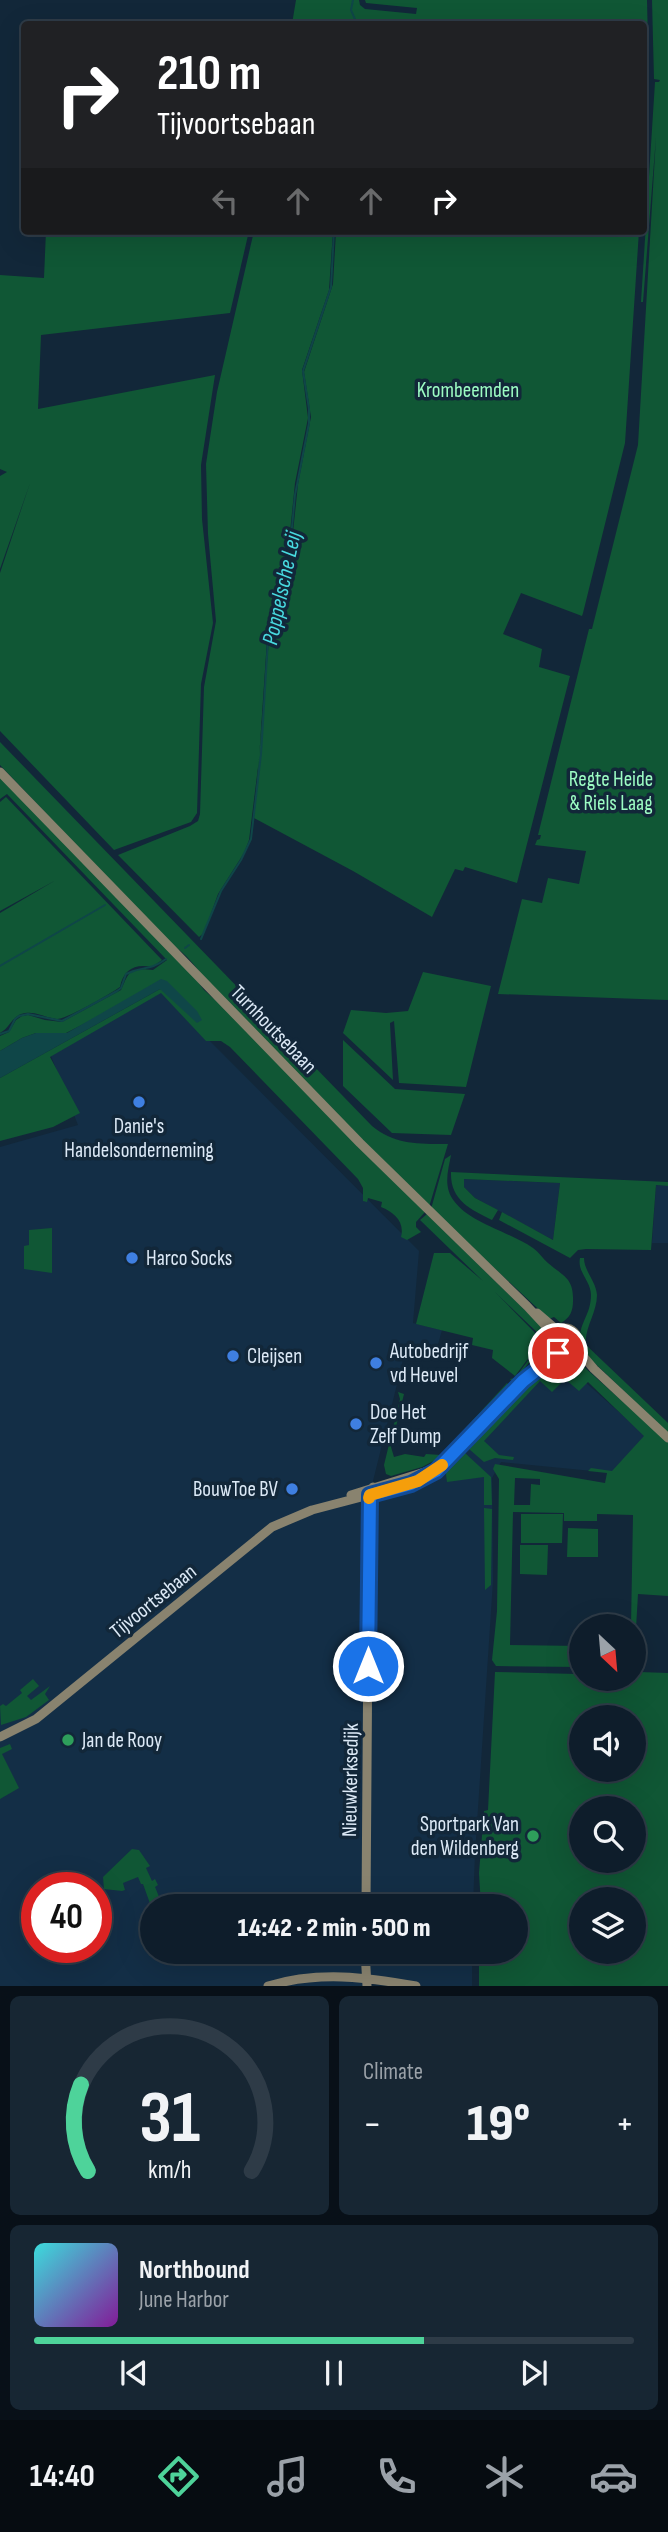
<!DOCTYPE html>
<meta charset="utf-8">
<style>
body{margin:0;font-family:"Sofia Sans Condensed",sans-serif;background:#172633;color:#f1f3f6;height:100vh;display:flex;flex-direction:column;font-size:26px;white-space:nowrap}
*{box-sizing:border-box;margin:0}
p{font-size:23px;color:#9ba2a9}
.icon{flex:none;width:38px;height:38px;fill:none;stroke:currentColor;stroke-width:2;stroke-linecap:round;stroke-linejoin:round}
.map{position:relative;height:1986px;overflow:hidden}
.side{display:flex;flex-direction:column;gap:10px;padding:10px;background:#081018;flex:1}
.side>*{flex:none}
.hud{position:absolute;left:21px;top:21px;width:626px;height:214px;border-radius:7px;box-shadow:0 7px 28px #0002,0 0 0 2px #2e3b47;background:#202124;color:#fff;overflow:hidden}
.needle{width:46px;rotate:154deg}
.tools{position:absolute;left:569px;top:1614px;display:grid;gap:14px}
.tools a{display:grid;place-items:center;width:77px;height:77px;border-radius:50%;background:#0e1d2b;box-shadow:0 7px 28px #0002,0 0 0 2px #2e3b47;font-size:35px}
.speed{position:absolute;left:21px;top:1872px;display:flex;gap:14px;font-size:35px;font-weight:700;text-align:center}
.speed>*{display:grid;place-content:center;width:91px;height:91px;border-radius:50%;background:#0e1d2b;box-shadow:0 7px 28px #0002,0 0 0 2px #2e3b47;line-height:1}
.speed .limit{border:10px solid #d22;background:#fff;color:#111}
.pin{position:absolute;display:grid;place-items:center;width:60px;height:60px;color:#fff;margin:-30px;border:4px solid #fff;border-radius:50%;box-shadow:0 2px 7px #0007}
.me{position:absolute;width:77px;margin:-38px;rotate:0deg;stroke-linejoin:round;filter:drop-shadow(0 0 5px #0008)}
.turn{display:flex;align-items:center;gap:24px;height:147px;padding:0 21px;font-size:32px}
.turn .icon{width:91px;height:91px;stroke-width:2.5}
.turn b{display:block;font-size:49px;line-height:60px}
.lanes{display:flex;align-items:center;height:66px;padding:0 21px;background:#0003;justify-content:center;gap:35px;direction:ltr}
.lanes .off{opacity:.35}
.big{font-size:52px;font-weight:800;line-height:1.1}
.side .card{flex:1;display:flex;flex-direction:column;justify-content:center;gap:10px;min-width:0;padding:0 24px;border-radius:10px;background:#172633}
.side .dial{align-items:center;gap:0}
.dial svg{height:182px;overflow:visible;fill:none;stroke:#2e3b47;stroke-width:7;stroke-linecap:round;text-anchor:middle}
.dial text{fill:#f1f3f6;stroke:none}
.song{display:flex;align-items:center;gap:21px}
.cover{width:84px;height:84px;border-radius:10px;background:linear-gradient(135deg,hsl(180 70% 55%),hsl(290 70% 35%))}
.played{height:7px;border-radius:4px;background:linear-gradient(90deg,#4ed39a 65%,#2e3b47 65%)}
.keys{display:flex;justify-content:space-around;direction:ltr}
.heat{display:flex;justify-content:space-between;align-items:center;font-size:38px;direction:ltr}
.side .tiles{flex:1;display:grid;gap:10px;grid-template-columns:1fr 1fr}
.card:last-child{grid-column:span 2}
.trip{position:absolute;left:140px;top:1894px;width:388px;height:70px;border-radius:35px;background:#0e1d2b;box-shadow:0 7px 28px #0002,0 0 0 2px #2e3b47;font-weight:800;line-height:70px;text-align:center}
.tabs{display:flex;height:112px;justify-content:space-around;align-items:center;background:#060c11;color:#9ba2a9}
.tabs .icon{width:49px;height:49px}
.tabs .current{color:#4ed39a}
.tabs b{font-size:32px;color:#f1f3f6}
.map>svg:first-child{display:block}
</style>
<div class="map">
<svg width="668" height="1986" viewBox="0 0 668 1986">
<rect width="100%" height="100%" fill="#122739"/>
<path fill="#132e46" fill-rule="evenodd" d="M160 991 419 1251 413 1323 442 1330 437 1348 430 1350 407 1344 372 1485 398 1480 461 1454 558 1358 646 1436 613 1473 501 1462 492 1478 493 1581 475 1854 473 1906H152V1951H472V1986H423L367 1981 366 1986H0V1147L78 1125 51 1056ZM37 1888H96V1948H37Z
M464 1179 560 1183 553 1240 475 1198 464 1187Z
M656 1185 668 1186V1243H652Z"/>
<path fill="#105735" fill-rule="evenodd" d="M296 0H359L360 5 365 9 416 14 417 8 366 3 365 0H647L649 86 644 160V24H292Z
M652 0H668V1000L498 994 522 899 542 903 548 878 579 884 586 851 535 845 537 840 540 839 541 835H538L589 629H592L638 445 656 137 643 302H641L655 82H659L660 80 654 79Z
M46 231H249L230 313 41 335 38 409 215 375 201 465 202 519 213 623 201 684 197 813 191 822 114 850 0 731V573L30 483 0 569V476L7 472 0 469V275L44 278Z
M254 231H333L329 290 302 370 308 418 295 483 285 582 267 640 259 759 249 840 244 853 218 894 204 933 199 937 118 855 190 826 198 821 200 814 204 687 216 621 208 534 206 464 217 392Z
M336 231H639L625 443 583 613 582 616 521 593 503 634 542 649 539 667 570 676 517 883 465 867 463 871 455 869 432 917 353 871 254 818 269 639 288 580 298 484 311 417 304 372 333 284Z
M0 742 372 1126C395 1145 419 1144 448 1144L429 1207 208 983C197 968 187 954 171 944L0 765Z
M0 775 192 974 204 990 230 1013 425 1212 416 1222V1227L421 1232 407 1240 401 1237C405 1222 394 1212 381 1207L382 1202 368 1198 367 1202 363 1201V1188L358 1179 230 1047 221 1041H206L161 993 50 1057 80 1113 53 1127 0 1141V1078L160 989 163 990 167 981 66 1033H36L22 1038 0 1051V1036L9 1032 16 1020 22 1016 28 1015 45 1020 62 1022 121 990C129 972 129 967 153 970L167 960 7 794 0 799Z
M6 797 162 960 152 967C135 963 123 970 120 987 110 994 67 1019 57 1019 46 1018 36 1011 25 1013 12 1015 10 1028 0 1033V913L56 880 0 911V802Z
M423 972 491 986 466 1087 399 1083 394 1021 390 1023 393 1080 343 1033 351 1010 386 1013 408 1011Z
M343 1040 395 1089 465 1094 451 1135 392 1133 343 1086Z
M451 1155C448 1171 443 1187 454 1201 470 1223 510 1232 533 1248 539 1252 543 1259 548 1263 563 1276 574 1278 573 1301 573 1311 570 1318 561 1323L554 1317 549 1319 431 1209 445 1159Z
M451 1172 668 1182V1186L656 1185 651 1250 586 1249 578 1250 570 1258 499 1220 502 1212 553 1240 560 1183 464 1179V1187L475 1198 498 1210 492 1220C470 1209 450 1200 451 1172Z
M427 1214 542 1327 540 1332 545 1339 544 1345 513 1382 510 1379 515 1378 544 1339 495 1292 542 1340 515 1376 492 1358 493 1350 472 1345 473 1338 416 1324 434 1253H450L483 1281 420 1220Z
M52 1228V1273L24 1269V1246L29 1245V1230Z
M580 1258H584C584 1271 596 1281 597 1295 597 1313 584 1328 586 1345L668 1423V1433L581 1350C575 1325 591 1318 591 1295 591 1281 577 1272 580 1258Z
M561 1356 574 1358 668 1442V1596L638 1594 634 1663V1626H631L633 1515 597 1514V1521H564V1513L513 1512 510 1645 581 1646V1667L496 1666 492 1660 497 1611 499 1479 493 1469 495 1464 605 1483 607 1473 588 1471 591 1468 612 1471 644 1436 588 1382 579 1391 565 1379 552 1392 540 1381 484 1441 499 1455 514 1457 513 1460 495 1458 484 1462 469 1449V1443L520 1389ZM515 1478 540 1479V1485L531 1484 530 1505H514Z
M507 1383 509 1385 443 1456 422 1467 391 1476 386 1474 384 1465 400 1399 398 1392 404 1394 391 1447 394 1457 405 1454 424 1457 426 1454 441 1455Z
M465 1453 491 1477 492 1505H484V1477L447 1482 445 1467 459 1454Z
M484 1508 492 1509 491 1585 485 1590Z
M521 1514H563L562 1543H521Z
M568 1528 598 1529V1557H567Z
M520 1545H548L547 1575 520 1574Z
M639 1668V1672L668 1673V1986H479V1951H516V1906H481L479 1873 484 1811 488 1810 495 1672 577 1674 581 1672V1678H634V1669ZM581 1717H634V1769H581ZM581 1808H634V1860H581ZM581 1899H634V1951H581Z
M33 1679 39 1686 27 1696 31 1700 50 1686 45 1694 49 1700 26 1717 1 1725 0 1706 3 1704 6 1706 22 1693 20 1690Z
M10 1744 12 1749 2 1754 19 1788 0 1799V1748Z
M132 1849 139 1850 150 1866 146 1868 152 1881 155 1879 158 1885 155 1887 160 1899 164 1898 166 1903 163 1906H152V1909L143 1884H141L138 1877 123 1883 125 1890 122 1891 104 1889 103 1877Z"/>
<path fill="#0f4648" d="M161 979 167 981 197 1011 202 1020 197 1023 160 989 0 1078V1051L22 1038 36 1033H67Z"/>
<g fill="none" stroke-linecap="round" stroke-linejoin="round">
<path stroke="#0f4648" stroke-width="2" d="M353 0 351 10 357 24
M201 939 221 891 241 860 251 839 261 754 268 640 287 581 295 495 309 423V409L303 371 331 287 334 231
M185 948 189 945
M0 966 105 905
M0 1034 9 1031 15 1019 19 1016 28 1014 62 1021 117 991 121 988 126 974C144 965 148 972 166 959"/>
<path stroke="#89836f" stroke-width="9" d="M0 772 360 1143 527 1306 554 1335
M537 1313 558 1331
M552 1341a13 13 0 1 1 26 0a13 13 0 1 1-26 0Z
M576 1348 594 1369 668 1438
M351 1495 428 1471
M0 1737 36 1719 272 1527 312 1510 411 1484 436 1471 523 1381 558 1353
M366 1906 369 1498 373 1487
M365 1951 367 1986
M268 1986C318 1971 366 1977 416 1986"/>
</g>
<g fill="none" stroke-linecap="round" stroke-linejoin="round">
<g stroke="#114b97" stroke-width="18">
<path id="route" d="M368 1666 370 1495 411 1484 436 1471 523 1381 558 1353"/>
</g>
<use href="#route" stroke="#1a73e8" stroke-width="12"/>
<path stroke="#f59e0b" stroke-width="12" d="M369 1498 370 1495 418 1481 442 1465"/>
</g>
<g fill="#3f7fe0" stroke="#122739" stroke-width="2.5">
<circle cx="139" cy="1102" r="7"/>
<circle cx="132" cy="1258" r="7"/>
<circle cx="233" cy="1356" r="7"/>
<circle cx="376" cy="1363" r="7"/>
<circle cx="356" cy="1424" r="7"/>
<circle cx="292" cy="1489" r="7"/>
</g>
<g fill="#2e9e5b" stroke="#122739" stroke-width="2.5">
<circle cx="68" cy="1740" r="7"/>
<circle cx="533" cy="1836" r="7"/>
</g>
<g text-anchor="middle" stroke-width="7" stroke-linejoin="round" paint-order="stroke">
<g font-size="21" fill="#9cfcc3" stroke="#122739">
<text x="468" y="397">Krombeemden</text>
<text x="611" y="786">Regte Heide<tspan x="611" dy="24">&amp; Riels Laag</tspan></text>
</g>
<g font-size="21" fill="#dce9f6" stroke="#122739">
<text transform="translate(274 1029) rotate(46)" y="7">Turnhoutsebaan</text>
<text transform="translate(153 1601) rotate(-39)" y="7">Tijvoortsebaan</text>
<text transform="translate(350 1780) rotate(-89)" y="7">Nieuwkerksedijk</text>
</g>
<g font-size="21" fill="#dce9f6" stroke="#122739" text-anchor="start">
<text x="139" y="1133" text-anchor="middle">Danie's<tspan x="139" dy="24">Handelsonderneming</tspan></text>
<text x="146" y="1265">Harco Socks</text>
<text x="390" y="1358">Autobedrijf<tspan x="390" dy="24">vd Heuvel</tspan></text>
<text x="247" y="1363">Cleijsen</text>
<text x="370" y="1419">Doe Het<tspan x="370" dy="24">Zelf Dump</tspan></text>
<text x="278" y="1496" text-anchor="end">BouwToe BV</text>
<text x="82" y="1747">Jan de Rooy</text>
<text x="519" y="1831" text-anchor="end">Sportpark Van<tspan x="519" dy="24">den Wildenberg</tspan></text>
</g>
<g font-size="23" font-style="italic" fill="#48dae0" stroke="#122739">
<text transform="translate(281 588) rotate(-78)" y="8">Poppelsche Leij</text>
</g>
</g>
</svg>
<div class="tools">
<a><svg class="needle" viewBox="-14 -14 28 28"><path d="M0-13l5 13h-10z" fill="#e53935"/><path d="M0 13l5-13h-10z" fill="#9ba2a9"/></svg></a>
<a><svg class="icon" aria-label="sound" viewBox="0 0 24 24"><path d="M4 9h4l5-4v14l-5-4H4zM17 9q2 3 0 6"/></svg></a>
<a><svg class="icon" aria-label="search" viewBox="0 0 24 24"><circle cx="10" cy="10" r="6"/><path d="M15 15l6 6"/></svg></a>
<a><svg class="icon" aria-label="layers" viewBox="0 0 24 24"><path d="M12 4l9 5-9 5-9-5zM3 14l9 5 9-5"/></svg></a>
</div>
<div class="speed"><div class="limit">40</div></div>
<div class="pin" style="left:558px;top:1353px;background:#d93025"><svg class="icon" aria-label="arrive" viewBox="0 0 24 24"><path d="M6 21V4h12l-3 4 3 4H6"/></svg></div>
<svg class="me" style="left:368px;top:1666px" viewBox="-20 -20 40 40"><circle r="17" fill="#1a73e8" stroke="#fff" stroke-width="3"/><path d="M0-11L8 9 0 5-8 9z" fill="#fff"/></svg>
<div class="trip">14:42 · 2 min · 500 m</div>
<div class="hud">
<div class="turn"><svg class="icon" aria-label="right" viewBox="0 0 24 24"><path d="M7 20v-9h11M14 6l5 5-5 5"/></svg><div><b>210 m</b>Tijvoortsebaan</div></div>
<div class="lanes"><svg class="icon off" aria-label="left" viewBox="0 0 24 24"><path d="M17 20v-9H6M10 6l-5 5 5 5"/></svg><svg class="icon off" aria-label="ahead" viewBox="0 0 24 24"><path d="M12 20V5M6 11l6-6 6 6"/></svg><svg class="icon off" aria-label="ahead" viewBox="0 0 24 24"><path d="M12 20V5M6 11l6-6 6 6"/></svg><svg class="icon" aria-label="right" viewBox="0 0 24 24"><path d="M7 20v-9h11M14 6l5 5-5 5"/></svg></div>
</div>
</div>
<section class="side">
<div class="tiles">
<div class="card dial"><svg viewBox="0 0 100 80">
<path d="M14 69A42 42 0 1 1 86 69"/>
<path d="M14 69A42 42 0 0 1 11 31" stroke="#4ed39a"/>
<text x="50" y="56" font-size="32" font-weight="700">31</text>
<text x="50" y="72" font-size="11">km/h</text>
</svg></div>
<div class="card"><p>Climate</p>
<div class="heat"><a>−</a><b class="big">19°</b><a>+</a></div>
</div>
<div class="card">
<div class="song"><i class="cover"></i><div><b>Northbound</b><p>June Harbor</p></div></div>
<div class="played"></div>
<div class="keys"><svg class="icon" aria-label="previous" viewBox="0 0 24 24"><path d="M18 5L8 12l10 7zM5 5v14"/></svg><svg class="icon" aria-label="pause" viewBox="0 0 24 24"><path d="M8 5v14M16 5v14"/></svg><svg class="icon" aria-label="next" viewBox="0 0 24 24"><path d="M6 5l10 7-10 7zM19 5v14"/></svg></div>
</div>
</div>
</section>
<nav class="tabs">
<b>14:40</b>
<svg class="icon current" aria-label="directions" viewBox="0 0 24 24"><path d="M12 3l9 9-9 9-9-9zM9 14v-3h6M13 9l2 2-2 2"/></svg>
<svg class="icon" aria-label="music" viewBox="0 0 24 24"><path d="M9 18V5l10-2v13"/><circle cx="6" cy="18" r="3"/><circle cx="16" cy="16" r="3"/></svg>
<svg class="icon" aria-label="phone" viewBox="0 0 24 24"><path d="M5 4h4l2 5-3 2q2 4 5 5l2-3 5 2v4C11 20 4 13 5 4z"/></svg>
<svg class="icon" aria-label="climate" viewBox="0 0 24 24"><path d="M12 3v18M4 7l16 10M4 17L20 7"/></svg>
<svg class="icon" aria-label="car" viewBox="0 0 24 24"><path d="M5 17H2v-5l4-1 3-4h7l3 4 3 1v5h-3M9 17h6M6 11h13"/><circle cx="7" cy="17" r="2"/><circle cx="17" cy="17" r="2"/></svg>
</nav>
